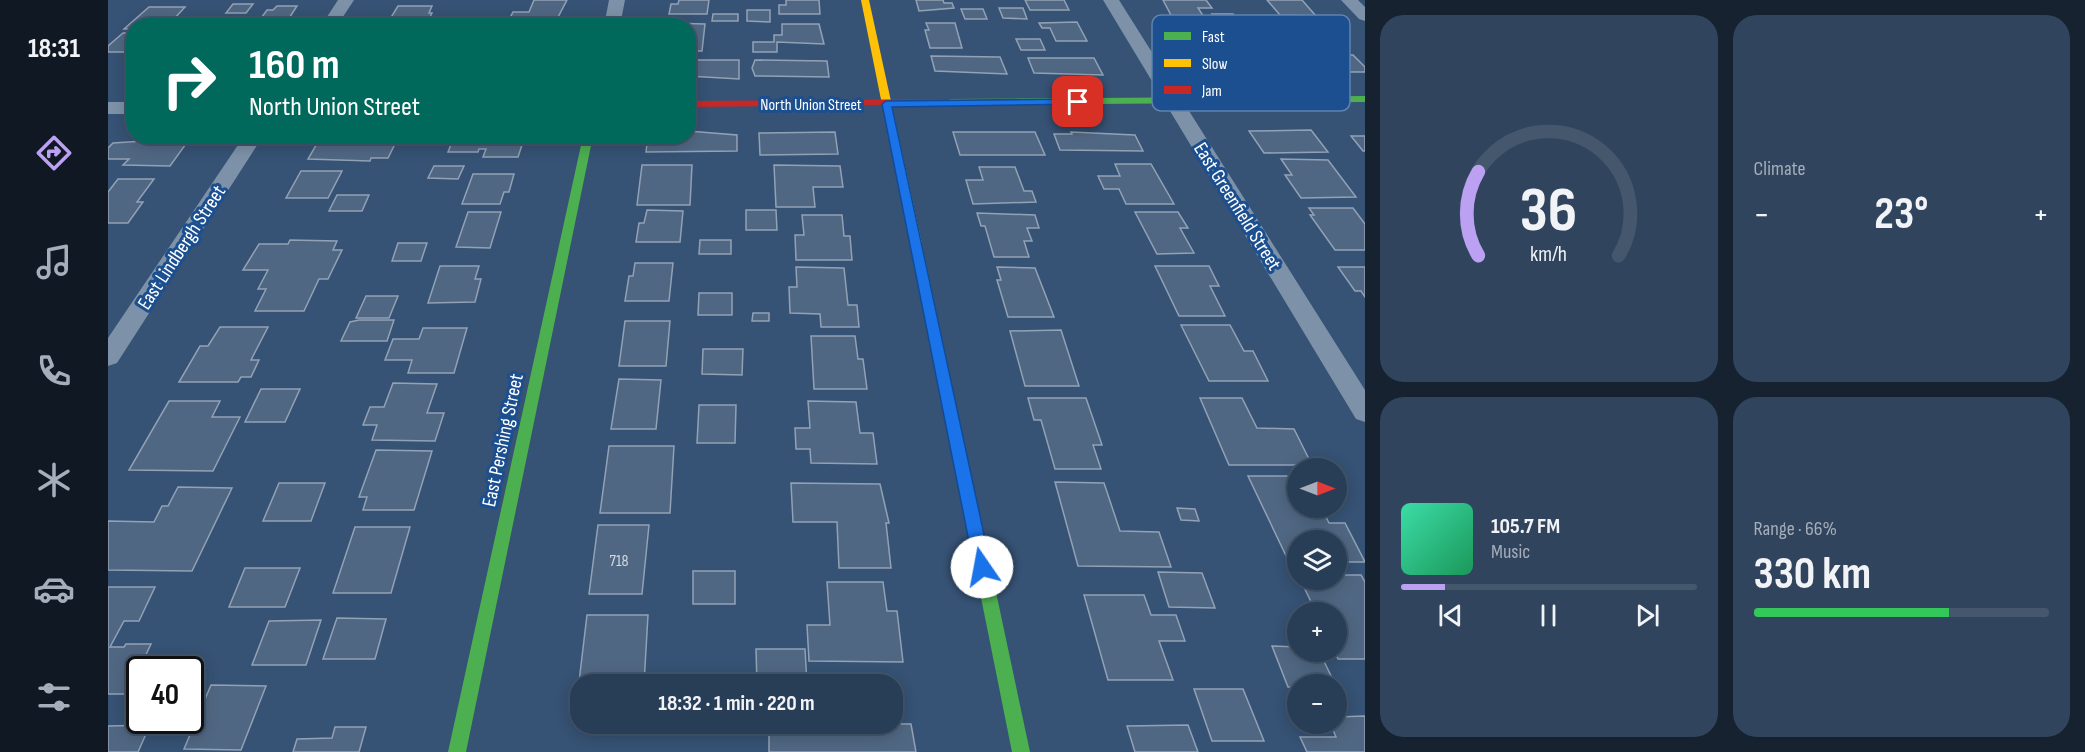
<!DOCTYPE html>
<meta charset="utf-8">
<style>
body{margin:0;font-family:"Sofia Sans Condensed",sans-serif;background:#30455d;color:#f1f3f6;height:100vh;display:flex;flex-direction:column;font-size:22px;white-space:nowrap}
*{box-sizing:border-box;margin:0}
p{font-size:20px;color:#a5aeba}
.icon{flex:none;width:33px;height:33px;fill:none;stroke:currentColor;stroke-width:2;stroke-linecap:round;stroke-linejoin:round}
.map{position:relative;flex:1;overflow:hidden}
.sheet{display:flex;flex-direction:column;gap:15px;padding:15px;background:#162230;width:720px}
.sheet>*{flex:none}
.guide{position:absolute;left:18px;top:18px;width:570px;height:126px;border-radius:24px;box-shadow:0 3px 15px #0003,0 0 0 2px #44576d;background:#00695c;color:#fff;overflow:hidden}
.needle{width:39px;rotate:90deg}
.controls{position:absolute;left:1179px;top:458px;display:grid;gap:12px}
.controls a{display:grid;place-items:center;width:60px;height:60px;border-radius:50%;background:#283e57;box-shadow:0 3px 15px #0003,0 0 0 2px #44576d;font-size:30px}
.speed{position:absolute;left:18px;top:656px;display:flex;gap:12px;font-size:30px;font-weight:700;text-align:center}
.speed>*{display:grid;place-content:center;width:78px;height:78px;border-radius:50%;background:#283e57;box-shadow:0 3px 15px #0003,0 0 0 2px #44576d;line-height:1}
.speed .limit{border:3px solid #111;border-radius:9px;background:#fff;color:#111}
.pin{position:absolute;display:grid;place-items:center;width:51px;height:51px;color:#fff;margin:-26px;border-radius:12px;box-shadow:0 3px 9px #0006}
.me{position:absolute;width:66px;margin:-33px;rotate:348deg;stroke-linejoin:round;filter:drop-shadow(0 0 4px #0008)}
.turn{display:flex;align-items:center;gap:21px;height:126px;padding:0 24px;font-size:27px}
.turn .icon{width:78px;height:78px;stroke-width:2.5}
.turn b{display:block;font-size:42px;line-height:51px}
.big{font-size:45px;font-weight:700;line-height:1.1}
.sheet .card{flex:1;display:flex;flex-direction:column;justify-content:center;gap:9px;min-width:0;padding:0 21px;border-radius:24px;background:#30455d}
.sheet .dial{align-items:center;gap:0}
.dial svg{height:156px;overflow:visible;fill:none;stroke:#44576d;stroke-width:7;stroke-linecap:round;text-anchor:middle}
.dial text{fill:#f1f3f6;stroke:none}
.song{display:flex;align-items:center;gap:18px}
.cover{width:72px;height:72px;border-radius:9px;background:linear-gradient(135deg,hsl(160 70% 55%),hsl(150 70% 35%))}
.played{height:6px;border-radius:3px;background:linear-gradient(90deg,#bca0f2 15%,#44576d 15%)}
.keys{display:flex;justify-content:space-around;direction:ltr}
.heat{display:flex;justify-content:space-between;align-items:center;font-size:33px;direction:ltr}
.charge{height:9px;border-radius:4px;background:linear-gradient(90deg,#34c759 66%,#44576d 0)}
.sheet .tiles{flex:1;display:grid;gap:15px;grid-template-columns:repeat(2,1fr)}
.trip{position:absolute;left:462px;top:674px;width:333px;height:60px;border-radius:24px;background:#283e57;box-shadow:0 3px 15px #0003,0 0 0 2px #44576d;font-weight:700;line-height:60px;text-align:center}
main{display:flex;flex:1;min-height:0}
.menu{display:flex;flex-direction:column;width:108px;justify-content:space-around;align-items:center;background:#101923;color:#a5aeba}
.menu .icon{width:42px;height:42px}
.menu .active{color:#bca0f2}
.menu b{font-size:27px;color:#f1f3f6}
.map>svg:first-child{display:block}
</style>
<main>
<nav class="menu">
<b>18:31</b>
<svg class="icon active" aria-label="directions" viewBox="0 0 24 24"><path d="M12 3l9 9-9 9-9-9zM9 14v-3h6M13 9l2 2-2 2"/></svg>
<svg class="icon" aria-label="music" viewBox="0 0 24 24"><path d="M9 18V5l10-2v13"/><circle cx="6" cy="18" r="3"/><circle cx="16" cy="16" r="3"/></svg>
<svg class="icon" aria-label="phone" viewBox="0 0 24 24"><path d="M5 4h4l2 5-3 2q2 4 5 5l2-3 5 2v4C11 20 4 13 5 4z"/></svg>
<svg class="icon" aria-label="climate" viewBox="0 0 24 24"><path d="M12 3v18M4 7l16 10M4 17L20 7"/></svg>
<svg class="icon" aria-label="car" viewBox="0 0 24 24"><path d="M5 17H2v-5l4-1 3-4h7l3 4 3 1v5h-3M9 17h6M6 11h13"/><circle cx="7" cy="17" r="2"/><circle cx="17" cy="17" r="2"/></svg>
<svg class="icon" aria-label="filters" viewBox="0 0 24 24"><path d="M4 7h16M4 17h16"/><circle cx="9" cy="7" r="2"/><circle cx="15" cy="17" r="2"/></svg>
</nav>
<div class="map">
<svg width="1257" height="752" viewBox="0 0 1257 752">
<rect width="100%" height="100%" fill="#365274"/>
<path fill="#506783" stroke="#92a2b6" stroke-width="1.5" d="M426 0H459L448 21 401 20 405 12H421Z
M571 0H601L599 14H561L563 4H570Z
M678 0H711L712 14H671V5H678Z
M808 0H835L836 3H844L846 8 811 11Z
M917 0H956L961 10H922Z
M1055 0H1098L1104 8H1090L1096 17H1064Z
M1159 0H1194L1208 16 1172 15Z
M125 4H145L138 13H118Z
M169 6H189L178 23H134L139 17H154L159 10H165Z
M290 6H324L321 13H324L322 17 313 20 282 19Z
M41 7H77L65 20H59L54 26H26V29H16Z
M891 8H915L919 19 895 18Z
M853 9H875L879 19H857Z
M639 10H662V22L639 21Z
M605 14H630V21H604Z
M1104 14H1125L1133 23H1111Z
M330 17H351L350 19H358L355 26H326Z
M969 22 979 41H948L942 28H934L931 23Z
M560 23 597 24 594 51H580V26H560Z
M818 23H847L854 48H822L817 30H821Z
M674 24H711L716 44 669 42V52H645V42H666V35H674Z
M15 33H26V52H0V46Z
M908 39H932L937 50H913Z
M1178 55H1245L1257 67V72H1192Z
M823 56 892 57 899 74 827 71Z
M920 58H986L995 75 926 73Z
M580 60H631V79L580 76Z
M647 60 719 61 721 77 647 76 644 68Z
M1203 130 1220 152 1156 153 1141 131Z
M580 131 629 135V151L538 152 540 136H580Z
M727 132 730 154 652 155 651 133Z
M845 132H927L937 155H852Z
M963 132 1027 135 1035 151 952 150 946 134H964Z
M383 136H417L410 157H375L378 149H371L370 152H340L346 137H375L374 141H381Z
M1243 136H1257V151H1255Z
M235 138H264L263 140H289L280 158H263L262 161 200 159 211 140H233Z
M36 141H80L62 166 15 165 21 159H0V148L5 143Z
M1173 159 1220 160 1248 197 1193 198 1177 175H1184Z
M1007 164H1043L1066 204H1018L1011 189H996L990 176H1012Z
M534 165H584L582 205H529Z
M666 165 732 166 735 187H705L707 207H668Z
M326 166H356L350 179 320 178Z
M871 167H907L916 191H924L928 202 865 204 858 180H875Z
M193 171H234L220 198H178Z
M365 174H406L401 192H396L392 204H354Z
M10 179H46L29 202H35L20 223H0V192Z
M229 195H261L254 211H221Z
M1201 208H1245L1257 224V250H1227L1202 215H1206Z
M539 210 575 211 572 242H528L531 223H536Z
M638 210H668L669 230H638Z
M360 212H393L382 248 348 247Z
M1027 212H1070L1080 228H1072L1086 253 1049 254Z
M869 213 927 215 931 228H919L924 241H916L921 257H886L877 226H873Z
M694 215H734L736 236H742L744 260H688L687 235H696Z
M182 240 229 241 225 250H234L220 279H211L196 311H147L158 289H150L160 270H135L151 244H180Z
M592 240H623V254H591Z
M290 243H319L313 261H284Z
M527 263H565L561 301H517L521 276H525Z
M332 266H371L367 279H373L367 302 320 303Z
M1047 266H1101L1111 286H1102L1117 316H1071Z
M688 267 736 268 740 305H749L751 327H713L712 314 682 313 681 287H689Z
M889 267 927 268 946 317H900L889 280H893Z
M1230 267H1257V297L1253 291H1247Z
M591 293H624V315H590Z
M258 296H290L281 318H248Z
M645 313H661V321H644Z
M251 320H286L279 341H233L242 322Z
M517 321H562L558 366H511Z
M1073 325H1122L1136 351H1145L1160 381H1101Z
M112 327H160L143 360H151L143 377H133L130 382H71L92 346H100Z
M315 328H359L346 373H300L304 360H277L285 339H311Z
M953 330 971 386H917L902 331Z
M703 336H747L750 359H755L759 389H706Z
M595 349H635L634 375 594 374Z
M511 379 553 380 548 429H503Z
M285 383 329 384 319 413H336L327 441 264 440 269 425H255L262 407H276Z
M153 389H192L177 422H137Z
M920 398H978L994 445H985L993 469H947L933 420H926Z
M1092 398H1134L1149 428 1186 429 1204 465H1121Z
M61 401H112L104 417H132L105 471 21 470Z
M700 401 748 402 752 433H765L769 464 703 463 702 449H688L687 428H702Z
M591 405H628L627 443H589Z
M501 446H566L562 513H492Z
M268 450 324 451 306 510H255L259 497H251Z
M1140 476H1190V507H1213L1221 523H1237L1257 562H1228V540H1190V562H1181Z
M947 482 996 483 1012 531 1051 532 1063 567 970 566Z
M171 483H217L203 521H155Z
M683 483 772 484 781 523H778L783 568H731L729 522H685Z
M70 487 124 488 84 571 0 570V521L46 522 54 506H60Z
M1069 508 1087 509 1091 521 1073 520Z
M490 525H541L534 594H481Z
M247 527H302L283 593H225Z
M137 568H192L177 607H121Z
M585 571H627V604H585Z
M1050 572 1094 573 1107 608 1061 607Z
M1228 575H1253L1257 582V659H1230L1226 651H1228V612H1208L1192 579H1228Z
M719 582H775L779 611H789L795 662 701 661 699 625H722Z
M0 587H47L31 621H16L2 647H16L18 644H43L19 694H0Z
M976 595H1036L1043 615H1068L1077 641H1051L1065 680H1000Z
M479 615H540L536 684 471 682Z
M229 618 278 619 267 659H215Z
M213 620 198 665H144L161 621Z
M1164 646 1190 647V651H1211L1227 684H1190V687H1180Z
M648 649H697L699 684H649Z
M103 685 158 686 133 750 76 749Z
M1086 689H1135L1156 741H1104Z
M1257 716V752H1199L1192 737H1228L1222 723H1228V717Z
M668 723 803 724 808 752H661V727H668Z
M42 725 30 752H0V726Z
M1080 725 1090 752H1027L1019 726Z
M227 727H258L251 752H185L189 739 224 738Z"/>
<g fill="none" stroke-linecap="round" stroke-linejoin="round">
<path fill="#7d92a8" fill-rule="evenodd" d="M230 0H246L229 26H213Z
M501 0H517L512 26H496Z
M995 0H1011L1257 390V422L1248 419Z
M1233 0H1250L1257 7V21L1251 19Z
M0 102H26V114H0Z
M136 136H155L9 363 0 366V338Z"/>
<path fill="#4caf50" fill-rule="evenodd" d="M1257 96V102L840 105 835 102 840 99Z
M475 136H485L358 752H340Z
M808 240 814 244 922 752H904L802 244Z"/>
<path fill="#ffc107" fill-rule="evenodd" d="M753 0H761L814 244 808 248 802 244Z"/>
<path fill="#c62828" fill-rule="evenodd" d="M840 99 843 100V104L580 107V101Z"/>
</g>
<path fill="#1a73e8" stroke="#114b97" stroke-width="1.5" d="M970 99 973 100V104L784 107 883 567 880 572H869L866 567 774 104 778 101Z"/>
<g text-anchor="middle" stroke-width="6" stroke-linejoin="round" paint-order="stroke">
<g font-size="16" fill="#fff" stroke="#1b4f8f">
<text x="703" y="110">North Union Street</text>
</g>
<g font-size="16" fill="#d3d9e0">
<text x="511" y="566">718</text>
</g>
<g font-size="20" fill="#fff" stroke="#1b4f8f">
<text transform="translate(1130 206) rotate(58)" y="7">East Greenfield Street</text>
<text transform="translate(73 247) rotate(-57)" y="7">East Lindbergh Street</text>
<text transform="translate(394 440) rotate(-78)" y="7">East Pershing Street</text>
</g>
</g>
<rect x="1044" y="15" width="198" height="96" rx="9" fill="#1b4f8f" stroke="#5f84b1" stroke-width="1.5"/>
<rect x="1056" y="32" width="27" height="8" fill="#4caf50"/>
<rect x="1056" y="59" width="27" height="8" fill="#ffc107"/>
<rect x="1056" y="86" width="27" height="8" fill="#c62828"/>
<g font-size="16" fill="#fff">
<text x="1094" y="42">Fast</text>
<text x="1094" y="69">Slow</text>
<text x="1094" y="96">Jam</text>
</g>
</svg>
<div class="controls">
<a><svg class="needle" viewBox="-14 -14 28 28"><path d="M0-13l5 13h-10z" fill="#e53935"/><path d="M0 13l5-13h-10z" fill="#a5aeba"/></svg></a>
<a><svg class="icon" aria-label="layers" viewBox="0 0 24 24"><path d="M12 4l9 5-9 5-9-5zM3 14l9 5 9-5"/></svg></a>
<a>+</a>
<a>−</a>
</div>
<div class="speed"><div class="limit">40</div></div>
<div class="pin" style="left:970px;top:102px;background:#d93025"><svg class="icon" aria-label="arrive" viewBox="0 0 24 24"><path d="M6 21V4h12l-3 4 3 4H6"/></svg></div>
<svg class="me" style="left:874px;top:567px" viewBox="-20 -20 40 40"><circle r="19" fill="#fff"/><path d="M0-13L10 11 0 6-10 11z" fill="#1a73e8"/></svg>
<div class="trip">18:32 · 1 min · 220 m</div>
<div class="guide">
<div class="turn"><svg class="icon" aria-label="right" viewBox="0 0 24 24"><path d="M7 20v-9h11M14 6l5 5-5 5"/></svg><div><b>160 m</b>North Union Street</div></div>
</div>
</div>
<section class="sheet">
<div class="tiles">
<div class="card dial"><svg viewBox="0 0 100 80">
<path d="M14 69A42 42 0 1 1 86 69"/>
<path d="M14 69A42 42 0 0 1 14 26" stroke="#bca0f2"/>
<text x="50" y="56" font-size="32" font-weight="700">36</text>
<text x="50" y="72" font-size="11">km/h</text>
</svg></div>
<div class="card"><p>Climate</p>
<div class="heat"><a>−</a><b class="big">23°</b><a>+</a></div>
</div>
<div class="card">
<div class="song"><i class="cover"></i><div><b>105.7 FM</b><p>Music</p></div></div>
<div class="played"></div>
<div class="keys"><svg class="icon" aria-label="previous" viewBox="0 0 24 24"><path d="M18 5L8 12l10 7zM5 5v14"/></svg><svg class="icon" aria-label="pause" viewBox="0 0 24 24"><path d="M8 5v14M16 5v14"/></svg><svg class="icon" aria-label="next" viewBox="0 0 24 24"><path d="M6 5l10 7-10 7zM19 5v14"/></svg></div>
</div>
<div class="card"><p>Range · 66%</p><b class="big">330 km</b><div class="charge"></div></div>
</div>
</section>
</main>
